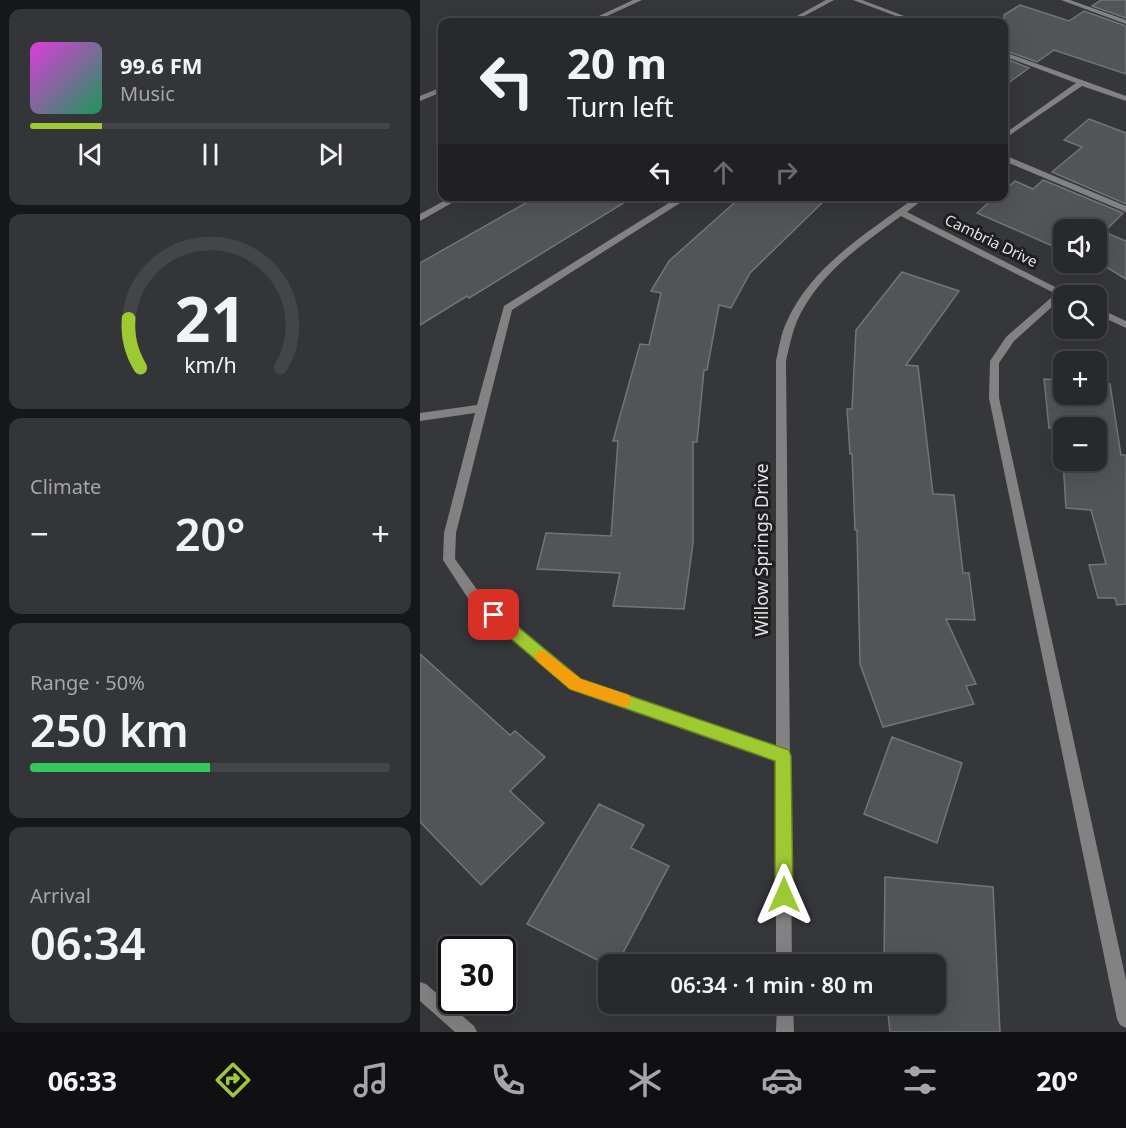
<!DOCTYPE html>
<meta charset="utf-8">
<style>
body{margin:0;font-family:"Noto Sans",sans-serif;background:#343538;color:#f1f3f6;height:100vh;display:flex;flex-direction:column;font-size:22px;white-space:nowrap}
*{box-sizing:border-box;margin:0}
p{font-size:20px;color:#a5a6a9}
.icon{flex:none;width:33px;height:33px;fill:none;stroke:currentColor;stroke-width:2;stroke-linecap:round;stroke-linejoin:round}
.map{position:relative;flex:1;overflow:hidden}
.sheet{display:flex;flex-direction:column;gap:9px;padding:9px;background:#161718;width:420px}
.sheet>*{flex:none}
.banner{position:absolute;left:18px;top:18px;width:570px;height:183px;border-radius:12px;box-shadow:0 6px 24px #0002,0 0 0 2px #444548;background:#28292c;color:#f1f3f6;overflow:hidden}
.controls{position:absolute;left:633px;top:219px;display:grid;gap:12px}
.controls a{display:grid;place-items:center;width:54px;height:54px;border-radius:12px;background:#28292c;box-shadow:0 6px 24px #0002,0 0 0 2px #444548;font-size:30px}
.speed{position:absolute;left:18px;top:936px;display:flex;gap:12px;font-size:30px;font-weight:700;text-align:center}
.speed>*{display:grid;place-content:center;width:78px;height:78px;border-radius:50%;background:#28292c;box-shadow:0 6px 24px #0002,0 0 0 2px #444548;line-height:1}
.speed .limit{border:3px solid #111;border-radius:9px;background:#fff;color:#111}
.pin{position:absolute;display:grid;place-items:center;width:51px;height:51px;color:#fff;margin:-26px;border-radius:12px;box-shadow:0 3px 9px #0006}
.me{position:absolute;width:66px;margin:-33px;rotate:0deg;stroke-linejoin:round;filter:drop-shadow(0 0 4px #0008)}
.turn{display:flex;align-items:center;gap:21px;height:126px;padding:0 30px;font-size:27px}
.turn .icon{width:78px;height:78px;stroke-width:2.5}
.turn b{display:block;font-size:42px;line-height:51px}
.lanes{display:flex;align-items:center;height:57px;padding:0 30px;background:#0003;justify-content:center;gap:30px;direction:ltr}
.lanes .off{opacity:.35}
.big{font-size:45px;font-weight:600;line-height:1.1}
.sheet .card{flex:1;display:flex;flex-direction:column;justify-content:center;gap:9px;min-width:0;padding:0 21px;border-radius:12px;background:#343538}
.sheet .dial{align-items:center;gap:0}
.dial svg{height:156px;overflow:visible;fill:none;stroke:#444548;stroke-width:7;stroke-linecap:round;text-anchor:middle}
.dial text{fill:#f1f3f6;stroke:none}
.song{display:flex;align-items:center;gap:18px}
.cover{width:72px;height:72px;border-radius:9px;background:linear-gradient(135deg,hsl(300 70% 55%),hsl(150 70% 35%))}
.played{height:6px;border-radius:3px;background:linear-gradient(90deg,#9dca30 20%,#444548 20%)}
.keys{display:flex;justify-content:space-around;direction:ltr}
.heat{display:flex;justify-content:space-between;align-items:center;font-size:33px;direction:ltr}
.charge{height:9px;border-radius:4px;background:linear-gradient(90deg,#34c759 50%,#444548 0)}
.trip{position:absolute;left:178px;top:954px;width:348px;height:60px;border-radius:12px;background:#28292c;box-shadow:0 6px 24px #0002,0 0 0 2px #444548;font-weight:600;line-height:60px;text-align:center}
.menu{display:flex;height:96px;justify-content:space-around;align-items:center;background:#101012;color:#a5a6a9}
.menu .icon{width:42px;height:42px}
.menu .on{color:#9dca30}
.menu b{font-size:27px;color:#f1f3f6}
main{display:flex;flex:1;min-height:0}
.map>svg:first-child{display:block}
</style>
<main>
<section class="sheet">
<div class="card">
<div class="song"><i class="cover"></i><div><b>99.6 FM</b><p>Music</p></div></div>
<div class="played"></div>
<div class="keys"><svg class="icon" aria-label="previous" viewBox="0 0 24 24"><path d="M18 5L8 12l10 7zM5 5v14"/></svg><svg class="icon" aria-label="pause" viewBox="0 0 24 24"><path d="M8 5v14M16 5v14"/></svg><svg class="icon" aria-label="next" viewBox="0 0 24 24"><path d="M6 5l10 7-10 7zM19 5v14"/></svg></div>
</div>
<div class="card dial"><svg viewBox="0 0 100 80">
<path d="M14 69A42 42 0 1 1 86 69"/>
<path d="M14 69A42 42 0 0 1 8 44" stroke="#9dca30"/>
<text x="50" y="56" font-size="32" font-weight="700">21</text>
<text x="50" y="72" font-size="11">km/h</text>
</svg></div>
<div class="card"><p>Climate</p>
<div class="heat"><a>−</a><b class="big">20°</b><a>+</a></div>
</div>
<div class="card"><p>Range · 50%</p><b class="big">250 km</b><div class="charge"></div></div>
<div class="card"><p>Arrival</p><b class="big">06:34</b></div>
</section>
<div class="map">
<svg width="706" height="1032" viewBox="0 0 706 1032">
<rect width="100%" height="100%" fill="#36373a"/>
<path fill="#525557" stroke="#727578" stroke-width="1.5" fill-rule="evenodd" d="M681 0H706V18L672 6Z
M600 5 649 21 664 11 706 26V74L634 50 617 62 584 50V15Z
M584 58 609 68 584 86Z
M669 119 706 133V204L632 172 662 147 644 140Z
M623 180 703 213 684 232 706 241V279L678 262 675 265 670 262H676V230H644V251L557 213 576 196H584V191L595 181 613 189Z
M118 196H215L49 298 47 296 0 325V263Z
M322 196H409L330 273 311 308 299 305 287 370H284L277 442H273V543L264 609 193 606 200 573 117 569 126 533 191 536 198 441H193L220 344 229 345 241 293 231 291 249 261Z
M482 272 539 291 486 365 498 366 513 494 534 495 543 573H549L555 620 526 619 556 684 546 686 554 704 463 727 440 664 437 530H435L432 454H430L427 409H432L436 330Z
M624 379 644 380V394H676V383L690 384 701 455H706V604L697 605 695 598H678L669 565 686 564 671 510 646 508 641 429 629 428ZM644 428H676V460H644Z
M0 654 90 735 95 731 125 757 90 791 124 823 61 885 0 822Z
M472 737 542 763 517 843 444 814Z
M179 804 224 825 211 848 249 866 197 964 189 966 107 924Z
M465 877 573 887 580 1032H470L467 1004H516V964H464Z"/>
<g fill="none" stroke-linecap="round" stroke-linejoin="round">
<path fill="#838283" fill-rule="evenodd" d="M213 0H222L174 22H166Z
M641 0H650L706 20V24Z
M22 87V92L0 101V96Z
M584 155 706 206V212L584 161Z
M260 196H271L92 310 36 533 35 559 63 598 161 680 368 751 370 756 368 761 363 763 151 688 53 606 23 560 24 533 55 413 0 421V413L57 405 84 306Z
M642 290 647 293 645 295 594 341 579 363V398L706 980V1028L700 1025 697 1019 569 398 570 361 586 337 639 291Z"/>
<path fill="#838283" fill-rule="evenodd" d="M406 0H414L373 22H366Z
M433 0H442L500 22H492Z
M584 52 706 96V101L662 86 584 139V134L656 83 584 56Z
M33 196H44L0 221V214Z
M497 196H507L487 212 653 296H644V298L481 216C441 245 398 274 377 321 372 333 369 348 366 361L372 964H356V361C359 348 361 333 367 321 393 264 448 233 497 196Z
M676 307 706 321V328L676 314Z
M0 982 6 984 54 1026 57 1032H35L0 1001Z
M357 1004H373L374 1032H356Z"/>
</g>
<path fill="#9dca30" stroke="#66831f" stroke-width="1.5" d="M74 609 79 611 161 679 369 750 371 756 373 895 370 901 364 904 358 901 355 895V761L150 689 69 620 66 615 69 611Z"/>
<path fill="#f59e0b" d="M123 650 161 679 209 695 211 700 209 705 203 707 150 689 117 661 115 656 117 652Z"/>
<g text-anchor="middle" stroke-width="6" stroke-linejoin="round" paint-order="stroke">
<g font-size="15" fill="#e2e2e4" stroke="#1e1f20">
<text transform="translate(571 241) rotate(26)" y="5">Cambria Drive</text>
</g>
<g font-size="18" fill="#e2e2e4" stroke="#1e1f20">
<text transform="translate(342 550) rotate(-90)" y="6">Willow Springs Drive</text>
</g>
</g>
</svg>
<div class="controls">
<a><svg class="icon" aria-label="sound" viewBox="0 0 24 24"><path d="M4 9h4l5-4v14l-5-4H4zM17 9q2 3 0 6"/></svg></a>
<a><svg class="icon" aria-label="search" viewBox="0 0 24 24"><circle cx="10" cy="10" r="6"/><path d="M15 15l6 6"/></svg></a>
<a>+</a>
<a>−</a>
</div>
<div class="speed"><div class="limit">30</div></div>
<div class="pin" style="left:74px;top:615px;background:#d93025"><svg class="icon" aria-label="arrive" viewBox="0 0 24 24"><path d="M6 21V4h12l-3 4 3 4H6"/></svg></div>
<svg class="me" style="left:364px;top:895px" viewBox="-20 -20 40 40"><path d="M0-17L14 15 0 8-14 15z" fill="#9dca30" stroke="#fff" stroke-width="4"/></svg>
<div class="trip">06:34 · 1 min · 80 m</div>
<div class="banner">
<div class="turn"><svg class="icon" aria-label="left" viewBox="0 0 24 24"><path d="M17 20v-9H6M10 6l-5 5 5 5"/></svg><div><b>20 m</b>Turn left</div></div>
<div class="lanes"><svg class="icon" aria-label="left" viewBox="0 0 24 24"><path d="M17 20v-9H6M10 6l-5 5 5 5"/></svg><svg class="icon off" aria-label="ahead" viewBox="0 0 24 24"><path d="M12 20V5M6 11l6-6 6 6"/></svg><svg class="icon off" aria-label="right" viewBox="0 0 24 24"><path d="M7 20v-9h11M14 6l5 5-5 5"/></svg></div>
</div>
</div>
</main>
<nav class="menu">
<b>06:33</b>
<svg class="icon on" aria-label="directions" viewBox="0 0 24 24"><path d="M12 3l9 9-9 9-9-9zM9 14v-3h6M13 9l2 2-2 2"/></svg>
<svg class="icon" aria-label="music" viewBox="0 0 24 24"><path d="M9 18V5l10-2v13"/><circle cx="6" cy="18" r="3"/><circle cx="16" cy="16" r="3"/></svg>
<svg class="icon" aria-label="phone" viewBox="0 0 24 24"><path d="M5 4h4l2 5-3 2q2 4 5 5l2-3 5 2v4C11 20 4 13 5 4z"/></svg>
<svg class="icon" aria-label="climate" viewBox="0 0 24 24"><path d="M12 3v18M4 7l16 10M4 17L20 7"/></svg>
<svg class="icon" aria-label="car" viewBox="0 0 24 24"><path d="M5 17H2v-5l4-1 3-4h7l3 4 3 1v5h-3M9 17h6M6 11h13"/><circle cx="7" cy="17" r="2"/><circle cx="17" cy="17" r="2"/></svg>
<svg class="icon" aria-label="filters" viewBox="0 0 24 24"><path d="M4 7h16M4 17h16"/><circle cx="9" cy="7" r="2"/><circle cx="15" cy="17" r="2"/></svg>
<b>20°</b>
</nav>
